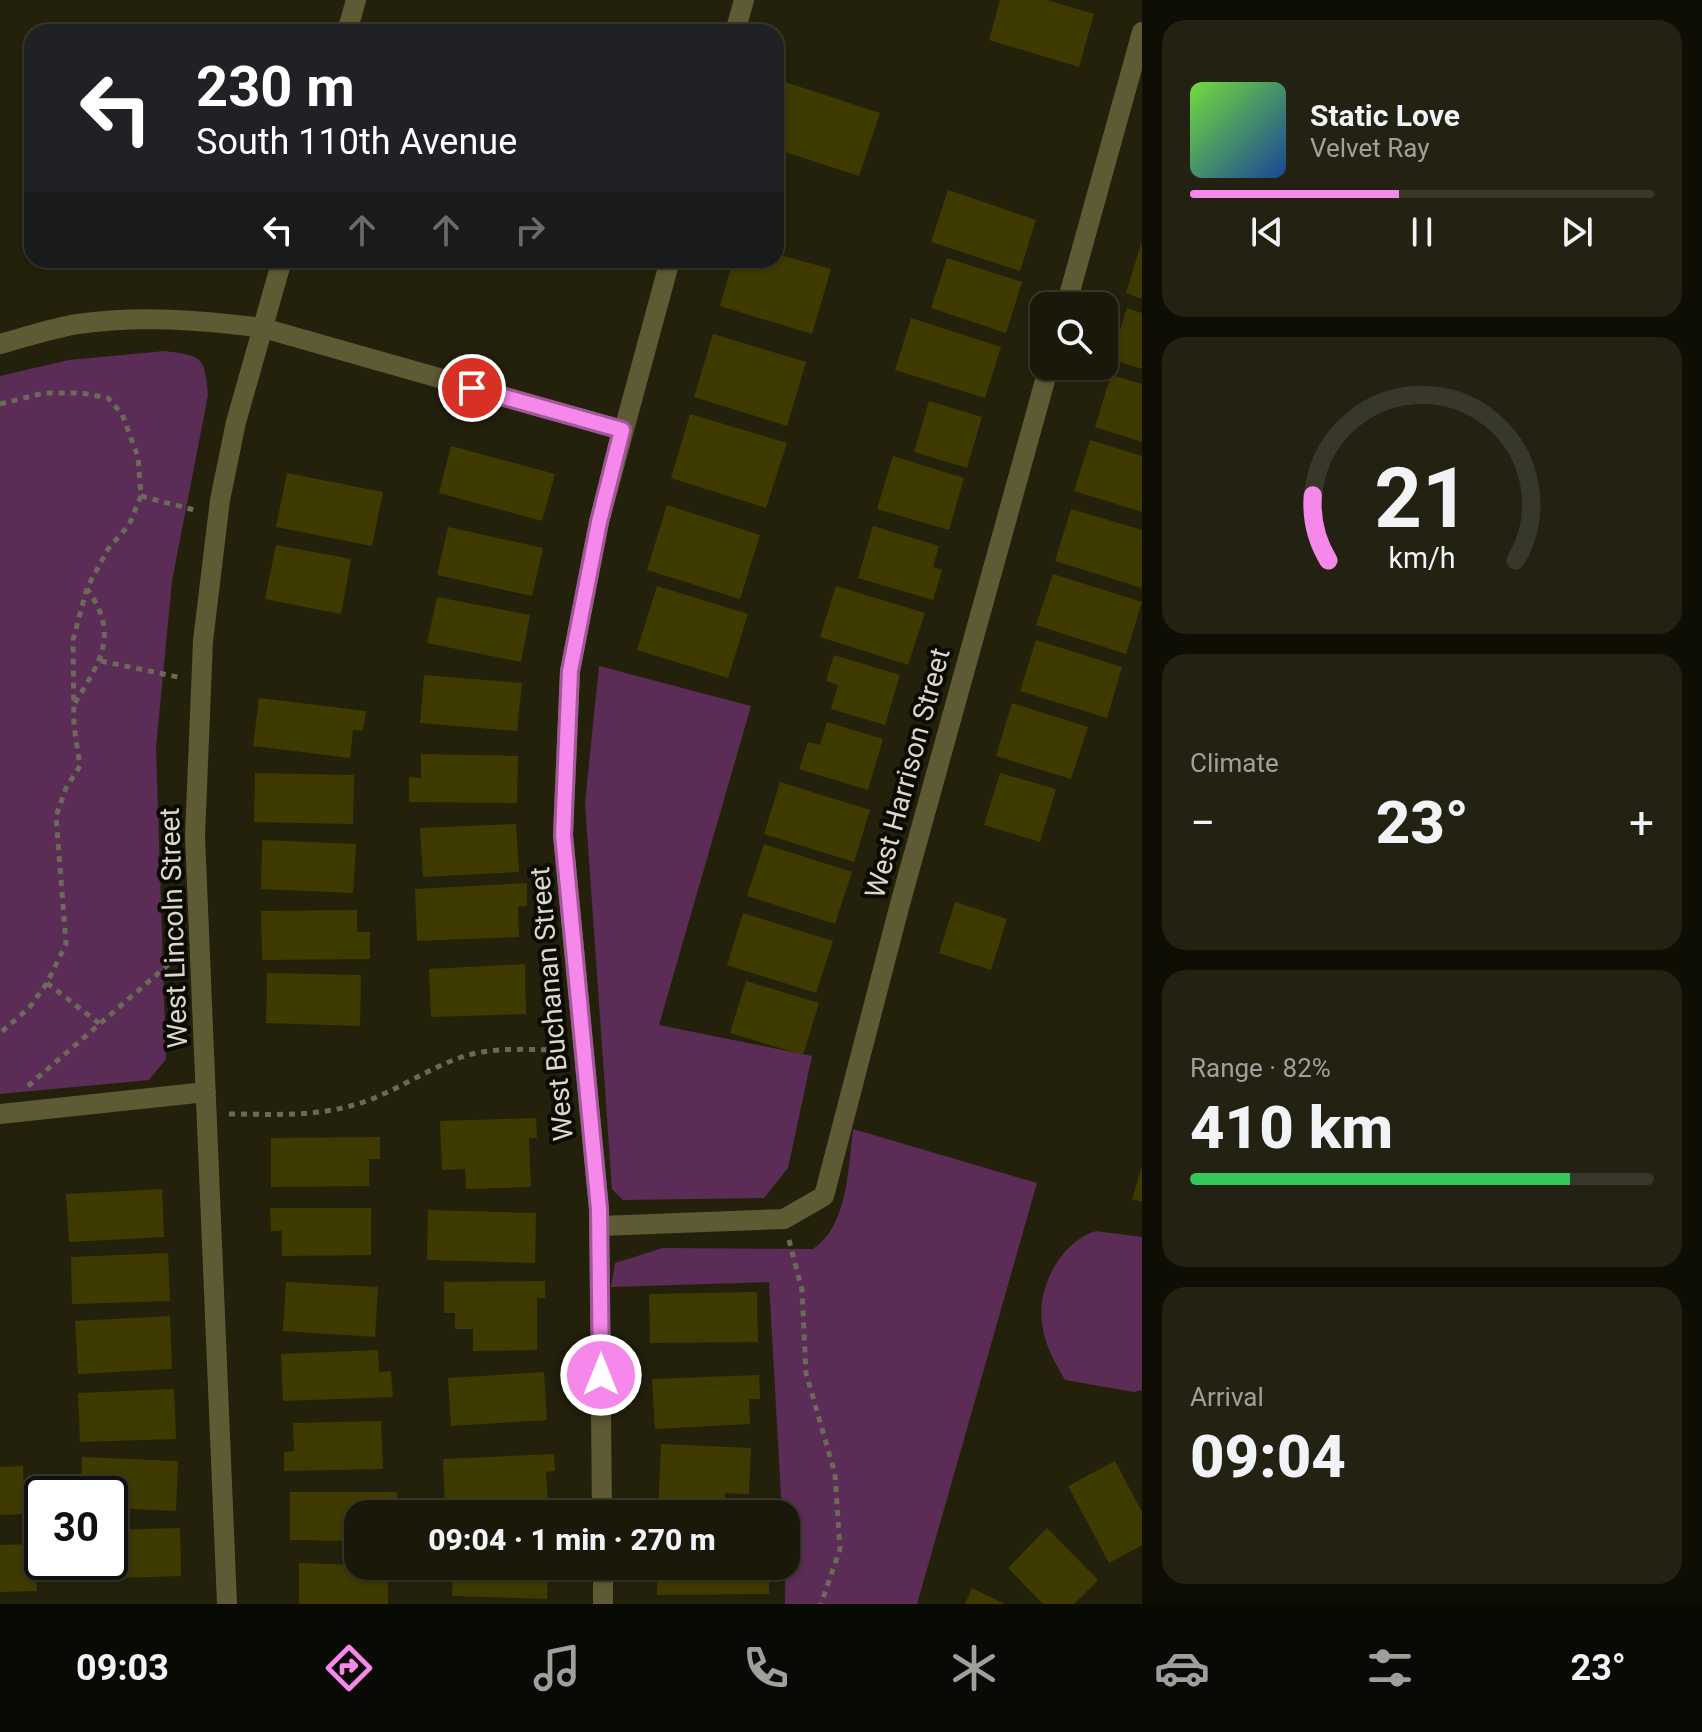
<!DOCTYPE html>
<meta charset="utf-8">
<style>
body{margin:0;font-family:Roboto,sans-serif;background:#232212;color:#f1f3f6;height:100vh;display:flex;flex-direction:column;font-size:30px;white-space:nowrap}
*{box-sizing:border-box;margin:0}
p{font-size:26px;color:#9fa09c}
.icon{flex:none;width:44px;height:44px;fill:none;stroke:currentColor;stroke-width:2;stroke-linecap:round;stroke-linejoin:round}
.map{position:relative;flex:1;overflow:hidden}
.sheet{display:flex;flex-direction:column;gap:20px;padding:20px;background:#0e0e05;width:560px}
.sheet>*{flex:none}
.guide{position:absolute;left:24px;top:24px;width:760px;height:244px;border-radius:24px;box-shadow:0 2px 6px #0004,0 0 0 2px #38382a;background:#202124;color:#fff;overflow:hidden}
.controls{position:absolute;left:1030px;top:292px;display:grid;gap:16px}
.controls a{display:grid;place-items:center;width:88px;height:88px;border-radius:16px;background:#1a1909;box-shadow:0 2px 6px #0004,0 0 0 2px #38382a;font-size:40px}
.speed{position:absolute;left:24px;top:1476px;display:flex;gap:16px;font-size:40px;font-weight:700;text-align:center}
.speed>*{display:grid;place-content:center;width:104px;height:104px;border-radius:50%;background:#1a1909;box-shadow:0 2px 6px #0004,0 0 0 2px #38382a;line-height:1}
.speed .limit{border:4px solid #111;border-radius:12px;background:#fff;color:#111}
.pin{position:absolute;display:grid;place-items:center;width:68px;height:68px;color:#fff;margin:-34px;border:4px solid #fff;border-radius:50%;box-shadow:0 2px 8px #0007}
.me{position:absolute;width:88px;margin:-44px;rotate:0deg;stroke-linejoin:round;filter:drop-shadow(0 0 6px #0008)}
.turn{display:flex;align-items:center;gap:28px;height:168px;padding:0 40px;font-size:36px}
.turn .icon{width:104px;height:104px;stroke-width:2.5}
.turn b{display:block;font-size:56px;line-height:68px}
.lanes{display:flex;align-items:center;height:76px;padding:0 40px;background:#0003;justify-content:center;gap:40px;direction:ltr}
.lanes .off{opacity:.35}
.big{font-size:60px;font-weight:800;line-height:1.1}
.sheet .widget{flex:1;display:flex;flex-direction:column;justify-content:center;gap:12px;min-width:0;padding:0 28px;border-radius:24px;background:#232212}
.sheet .dial{align-items:center;gap:0}
.dial svg{height:208px;overflow:visible;fill:none;stroke:#38382a;stroke-width:7;stroke-linecap:round;text-anchor:middle}
.dial text{fill:#f1f3f6;stroke:none}
.song{display:flex;align-items:center;gap:24px}
.cover{width:96px;height:96px;border-radius:12px;background:linear-gradient(135deg,hsl(100 70% 55%),hsl(220 70% 35%))}
.played{height:8px;border-radius:4px;background:linear-gradient(90deg,#f788eb 45%,#38382a 45%)}
.keys{display:flex;justify-content:space-around;direction:ltr}
.heat{display:flex;justify-content:space-between;align-items:center;font-size:44px;direction:ltr}
.charge{height:12px;border-radius:6px;background:linear-gradient(90deg,#34c759 82%,#38382a 0)}
.trip{position:absolute;left:344px;top:1500px;width:456px;height:80px;border-radius:24px;background:#1a1909;box-shadow:0 2px 6px #0004,0 0 0 2px #38382a;font-weight:800;line-height:80px;text-align:center}
.tabs{display:flex;height:128px;justify-content:space-around;align-items:center;background:#0a0a04;color:#9fa09c}
.tabs .icon{width:56px;height:56px}
.tabs .current{color:#f788eb}
.tabs b{font-size:36px;color:#f1f3f6}
main{display:flex;flex:1;min-height:0}
.map>svg:first-child{display:block}
</style>
<main>
<div class="map">
<svg width="1142" height="1604" viewBox="0 0 1142 1604">
<rect width="100%" height="100%" fill="#23210c"/>
<path fill="#5b2c56" d="M165 351C203 356 205 357 208 395L172 581 156 748 166 1059 149 1080 0 1094V376L69 360Z
M599 666 751 706 659 1025 812 1056 788 1168 764 1198 623 1200 612 1189 585 803Z
M853 1129 1037 1183 917 1604H785L786 1514H782L769 1282 611 1287 615 1263 663 1248 813 1249C848 1226 848 1168 853 1129Z
M1096 1231 1142 1237V1390L1134 1392 1065 1380C1054 1361 1044 1344 1042 1322 1037 1286 1062 1241 1096 1231Z"/>
<path fill="#3f3a00" d="M1000 0H1047L1094 14 1079 67 989 40Z
M785 82 880 113 859 176 776 149V108Z
M948 190 1036 220 1020 271 931 242Z
M1141 244 1142 245V299L1126 293Z
M776 254 831 269 812 334 720 306 733 260H776Z
M947 258 1022 282 1006 333 931 308Z
M1127 308 1142 313V369L1111 359Z
M911 318 1001 347 985 398 895 370Z
M713 334 806 362 787 426 694 397Z
M1111 375 1142 384V442L1095 427Z
M929 401 982 417 967 468 914 452Z
M690 414 787 443 766 508 671 478Z
M1090 440 1142 456V512L1074 491Z
M451 446 555 474 542 521 439 493Z
M893 456 964 478 949 530 877 509Z
M287 473 383 492 372 546 276 527Z
M667 505 760 535 740 599 647 570Z
M1071 509 1142 530V588L1055 561Z
M873 526 939 546 933 567 942 570 933 600 858 578Z
M448 527 543 548 532 596 437 575Z
M276 545 351 559 341 614 265 599Z
M1053 574 1142 602 1126 654 1036 625Z
M657 586 748 614 728 678 637 650Z
M836 586 925 613 908 665 820 637Z
M437 597 530 615 521 662 427 643Z
M1036 640 1122 667 1107 718 1020 691Z
M834 655 900 675 885 725 831 709 838 685 826 681Z
M424 675 522 683 517 731 420 723Z
M259 698 366 711 363 731 353 730 350 758 253 746Z
M1012 703 1088 727 1071 779 996 756Z
M827 722 883 739 868 790 799 769 808 742 820 745Z
M421 754 518 756 517 803 409 802V777L421 778Z
M255 773 354 775 353 824 254 822Z
M1000 773 1056 789 1040 842 984 825Z
M780 782 870 810 854 862 764 834Z
M516 824 519 872 423 877 420 828Z
M262 840 356 844 353 893 261 889Z
M764 844 852 872 835 924 747 896Z
M527 883V906L518 907 519 937 417 941 415 889Z
M955 902 1007 919 991 970 939 953Z
M357 910V932H370V959L262 960 261 911Z
M743 913 833 941 816 993 727 965Z
M525 964 526 1014 431 1017 429 969Z
M267 973 361 975 360 1026 266 1023Z
M746 981 819 1003 803 1055 730 1033Z
M536 1118 537 1138H529L531 1187 466 1189 465 1169 442 1170 440 1121Z
M380 1137V1159H369V1186L271 1187V1138Z
M1141 1169H1142V1202L1132 1199Z
M162 1189 164 1237 69 1242 66 1194Z
M270 1208H371V1255L282 1256V1231H271Z
M428 1210 536 1213 535 1263 427 1260Z
M168 1253 170 1301 72 1304 71 1257Z
M545 1281V1298H537V1350L473 1351V1329H455V1313H444V1282Z
M286 1282 378 1287 375 1337 283 1331Z
M757 1292 758 1342 650 1343 649 1294Z
M170 1316 172 1369 78 1374 75 1321Z
M378 1350 379 1372 391 1371 393 1397 283 1401 281 1354Z
M544 1372 547 1420 451 1426 448 1378Z
M759 1375 760 1399H749L750 1424 655 1429 652 1379Z
M174 1389 176 1439 80 1442 78 1393Z
M381 1421 383 1469 284 1471V1452L294 1451 293 1423Z
M661 1444 751 1448 749 1494 725 1493 724 1514H658Z
M554 1454 555 1471 546 1472 548 1503 445 1509 443 1459Z
M82 1457 178 1461 176 1511 110 1508V1494H81Z
M1115 1461 1142 1512V1545L1109 1563 1068 1486Z
M23 1466 24 1514 0 1515V1467Z
M290 1492H397V1514H358V1541L290 1540Z
M180 1528 181 1576 85 1579 84 1562H110V1530Z
M1047 1528 1098 1580 1074 1604H1043L1008 1568Z
M36 1544 37 1591 0 1592V1545Z
M299 1563 388 1566V1604H299Z
M453 1566H548L547 1599 452 1596Z
M664 1566H769V1594L657 1595V1574H664Z
M972 1588 1005 1604H965Z"/>
<g fill="none" stroke-linecap="round" stroke-linejoin="round">
<path stroke="#6b6a58" stroke-width="5" stroke-dasharray="6 6" stroke-linecap="butt" d="M0 404 44 393H81L108 398 122 414 138 457 141 496 129 525 108 549 87 588 73 640 74 726 80 766 66 788 56 816 66 944 47 983 29 1008 0 1033
M141 496 198 511
M101 661 178 677
M75 703C100 662 120 634 87 589
M47 983 100 1024
M28 1086 177 957
M229 1114C268 1114 308 1117 346 1107 387 1098 420 1072 459 1058 491 1046 529 1050 563 1050
M789 1240 802 1290 806 1373 835 1474 840 1549 821 1604"/>
<path stroke="#5d5a34" stroke-width="20" d="M347 32 356 0
M735 32 744 0
M1066 306 1142 32
M0 344C26 337 52 328 78 324 139 315 201 320 263 328L622 430
M0 1114 206 1092
M600 1226 784 1219 824 1196 900 904 1049 366
M602 1514 599 1209 563 835 570 671 599 522 670 260
M603 1566V1604
M227 1604 195 836 203 641 220 500 236 422 282 260"/>
</g>
<g fill="none" stroke-linecap="round" stroke-linejoin="round">
<g stroke="#a15899" stroke-width="20">
<path id="route" d="M472 388 622 430 599 522 570 671 563 835 599 1209 601 1375"/>
</g>
<use href="#route" stroke="#f788eb" stroke-width="14"/>
</g>
<g text-anchor="middle" stroke-width="8" stroke-linejoin="round" paint-order="stroke">
<g font-size="28" fill="#d9d8cb" stroke="#0b0a03">
<text transform="translate(907 773) rotate(-75)" y="10">West Harrison Street</text>
<text transform="translate(173 928) rotate(-92)" y="10">West Lincoln Street</text>
<text transform="translate(551 1004) rotate(-95)" y="10">West Buchanan Street</text>
</g>
</g>
</svg>
<div class="controls">
<a><svg class="icon" aria-label="search" viewBox="0 0 24 24"><circle cx="10" cy="10" r="6"/><path d="M15 15l6 6"/></svg></a>
</div>
<div class="speed"><div class="limit">30</div></div>
<div class="pin" style="left:472px;top:388px;background:#d93025"><svg class="icon" aria-label="arrive" viewBox="0 0 24 24"><path d="M6 21V4h12l-3 4 3 4H6"/></svg></div>
<svg class="me" style="left:601px;top:1375px" viewBox="-20 -20 40 40"><circle r="17" fill="#f788eb" stroke="#fff" stroke-width="3"/><path d="M0-11L8 9 0 5-8 9z" fill="#fff"/></svg>
<div class="trip">09:04 · 1 min · 270 m</div>
<div class="guide">
<div class="turn"><svg class="icon" aria-label="left" viewBox="0 0 24 24"><path d="M17 20v-9H6M10 6l-5 5 5 5"/></svg><div><b>230 m</b>South 110th Avenue</div></div>
<div class="lanes"><svg class="icon" aria-label="left" viewBox="0 0 24 24"><path d="M17 20v-9H6M10 6l-5 5 5 5"/></svg><svg class="icon off" aria-label="ahead" viewBox="0 0 24 24"><path d="M12 20V5M6 11l6-6 6 6"/></svg><svg class="icon off" aria-label="ahead" viewBox="0 0 24 24"><path d="M12 20V5M6 11l6-6 6 6"/></svg><svg class="icon off" aria-label="right" viewBox="0 0 24 24"><path d="M7 20v-9h11M14 6l5 5-5 5"/></svg></div>
</div>
</div>
<section class="sheet">
<div class="widget">
<div class="song"><i class="cover"></i><div><b>Static Love</b><p>Velvet Ray</p></div></div>
<div class="played"></div>
<div class="keys"><svg class="icon" aria-label="previous" viewBox="0 0 24 24"><path d="M18 5L8 12l10 7zM5 5v14"/></svg><svg class="icon" aria-label="pause" viewBox="0 0 24 24"><path d="M8 5v14M16 5v14"/></svg><svg class="icon" aria-label="next" viewBox="0 0 24 24"><path d="M6 5l10 7-10 7zM19 5v14"/></svg></div>
</div>
<div class="widget dial"><svg viewBox="0 0 100 80">
<path d="M14 69A42 42 0 1 1 86 69"/>
<path d="M14 69A42 42 0 0 1 8 44" stroke="#f788eb"/>
<text x="50" y="56" font-size="32" font-weight="700">21</text>
<text x="50" y="72" font-size="11">km/h</text>
</svg></div>
<div class="widget"><p>Climate</p>
<div class="heat"><a>−</a><b class="big">23°</b><a>+</a></div>
</div>
<div class="widget"><p>Range · 82%</p><b class="big">410 km</b><div class="charge"></div></div>
<div class="widget"><p>Arrival</p><b class="big">09:04</b></div>
</section>
</main>
<nav class="tabs">
<b>09:03</b>
<svg class="icon current" aria-label="directions" viewBox="0 0 24 24"><path d="M12 3l9 9-9 9-9-9zM9 14v-3h6M13 9l2 2-2 2"/></svg>
<svg class="icon" aria-label="music" viewBox="0 0 24 24"><path d="M9 18V5l10-2v13"/><circle cx="6" cy="18" r="3"/><circle cx="16" cy="16" r="3"/></svg>
<svg class="icon" aria-label="phone" viewBox="0 0 24 24"><path d="M5 4h4l2 5-3 2q2 4 5 5l2-3 5 2v4C11 20 4 13 5 4z"/></svg>
<svg class="icon" aria-label="climate" viewBox="0 0 24 24"><path d="M12 3v18M4 7l16 10M4 17L20 7"/></svg>
<svg class="icon" aria-label="car" viewBox="0 0 24 24"><path d="M5 17H2v-5l4-1 3-4h7l3 4 3 1v5h-3M9 17h6M6 11h13"/><circle cx="7" cy="17" r="2"/><circle cx="17" cy="17" r="2"/></svg>
<svg class="icon" aria-label="filters" viewBox="0 0 24 24"><path d="M4 7h16M4 17h16"/><circle cx="9" cy="7" r="2"/><circle cx="15" cy="17" r="2"/></svg>
<b>23°</b>
</nav>
